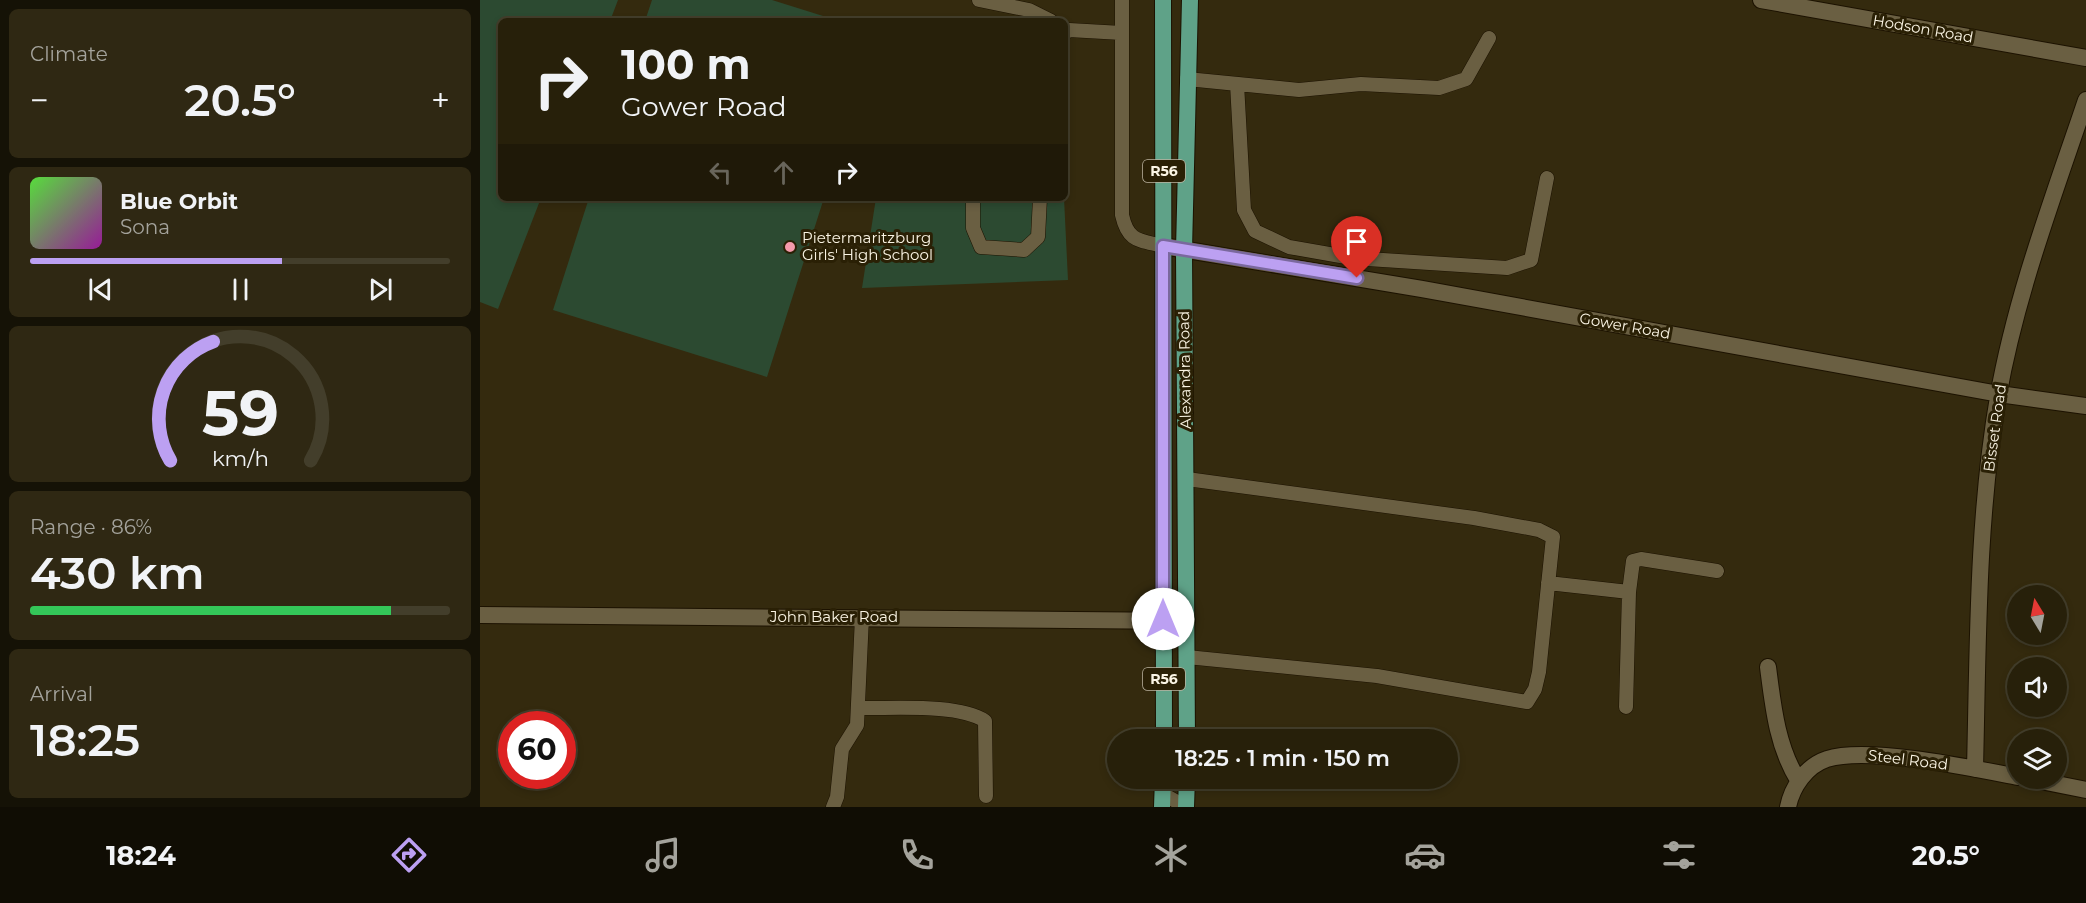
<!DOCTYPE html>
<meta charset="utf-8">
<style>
body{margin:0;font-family:Montserrat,sans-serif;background:#2f2813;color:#f1f3f6;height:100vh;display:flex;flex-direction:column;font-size:22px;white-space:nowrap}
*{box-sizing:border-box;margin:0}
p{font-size:20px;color:#a4a39c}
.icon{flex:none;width:33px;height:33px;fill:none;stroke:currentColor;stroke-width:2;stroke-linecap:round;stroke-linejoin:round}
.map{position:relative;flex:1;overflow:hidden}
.panel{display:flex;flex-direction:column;gap:9px;padding:9px;background:#151206;width:480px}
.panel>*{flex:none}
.guide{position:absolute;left:18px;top:18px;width:570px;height:183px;border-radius:9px;box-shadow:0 3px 9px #0003,0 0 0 2px #433e2b;background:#27200a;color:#f1f3f6;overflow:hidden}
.needle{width:39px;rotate:350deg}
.controls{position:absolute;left:1527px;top:585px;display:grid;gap:12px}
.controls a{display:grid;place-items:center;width:60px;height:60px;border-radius:50%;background:#27200a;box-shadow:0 3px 9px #0003,0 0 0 2px #433e2b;font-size:30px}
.speed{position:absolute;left:18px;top:711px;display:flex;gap:12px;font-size:30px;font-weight:700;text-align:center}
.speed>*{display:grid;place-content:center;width:78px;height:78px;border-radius:50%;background:#27200a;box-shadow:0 3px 9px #0003,0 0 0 2px #433e2b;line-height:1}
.speed .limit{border:9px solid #d22;background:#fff;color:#111}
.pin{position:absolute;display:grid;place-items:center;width:51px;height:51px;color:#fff;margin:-62px -26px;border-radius:50% 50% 50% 0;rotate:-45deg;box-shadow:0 0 6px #0007}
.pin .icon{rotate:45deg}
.me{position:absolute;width:66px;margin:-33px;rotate:0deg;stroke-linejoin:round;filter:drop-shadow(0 0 4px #0008)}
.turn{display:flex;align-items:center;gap:21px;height:126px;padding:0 24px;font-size:27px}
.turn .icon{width:78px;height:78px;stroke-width:2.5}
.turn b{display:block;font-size:42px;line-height:51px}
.lanes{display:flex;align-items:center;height:57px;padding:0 24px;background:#0003;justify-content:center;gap:30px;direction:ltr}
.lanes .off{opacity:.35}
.big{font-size:45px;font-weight:600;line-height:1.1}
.panel .tile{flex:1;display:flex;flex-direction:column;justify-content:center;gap:9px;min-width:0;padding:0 21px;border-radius:9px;background:#2f2813}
.panel .dial{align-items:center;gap:0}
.dial svg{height:156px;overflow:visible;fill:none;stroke:#433e2b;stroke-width:7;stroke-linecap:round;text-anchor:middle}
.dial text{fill:#f1f3f6;stroke:none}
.song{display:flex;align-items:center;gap:18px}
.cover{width:72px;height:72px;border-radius:9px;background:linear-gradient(135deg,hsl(110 70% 55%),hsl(300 70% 35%))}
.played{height:6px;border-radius:3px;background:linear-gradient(90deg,#bca0f2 60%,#433e2b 60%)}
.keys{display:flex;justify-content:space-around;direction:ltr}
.heat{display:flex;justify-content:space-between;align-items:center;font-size:33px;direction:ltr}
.charge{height:9px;border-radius:4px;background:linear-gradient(90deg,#34c759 86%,#433e2b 0)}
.trip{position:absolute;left:627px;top:729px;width:351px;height:60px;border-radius:30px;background:#27200a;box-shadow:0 3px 9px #0003,0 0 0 2px #433e2b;font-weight:600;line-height:60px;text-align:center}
.tab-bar{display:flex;height:96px;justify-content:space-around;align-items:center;background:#100d04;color:#a4a39c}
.tab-bar .icon{width:42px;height:42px}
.tab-bar .selected{color:#bca0f2}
.tab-bar b{font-size:27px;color:#f1f3f6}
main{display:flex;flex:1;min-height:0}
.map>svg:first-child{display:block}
</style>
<main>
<section class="panel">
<div class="tile"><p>Climate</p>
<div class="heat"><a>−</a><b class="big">20.5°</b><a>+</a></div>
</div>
<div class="tile">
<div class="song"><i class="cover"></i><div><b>Blue Orbit</b><p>Sona</p></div></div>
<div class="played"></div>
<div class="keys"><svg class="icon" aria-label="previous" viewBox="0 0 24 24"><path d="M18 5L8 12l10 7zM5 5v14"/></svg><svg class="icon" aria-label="pause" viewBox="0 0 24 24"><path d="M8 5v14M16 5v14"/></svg><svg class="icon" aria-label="next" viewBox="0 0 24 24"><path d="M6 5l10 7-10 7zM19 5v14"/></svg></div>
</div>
<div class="tile dial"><svg viewBox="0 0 100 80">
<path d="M14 69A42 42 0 1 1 86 69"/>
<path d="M14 69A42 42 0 0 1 36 8" stroke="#bca0f2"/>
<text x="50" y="56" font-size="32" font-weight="700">59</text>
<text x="50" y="72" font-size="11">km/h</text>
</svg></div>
<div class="tile"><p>Range · 86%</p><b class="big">430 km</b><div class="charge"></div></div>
<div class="tile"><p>Arrival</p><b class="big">18:25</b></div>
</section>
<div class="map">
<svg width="1606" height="807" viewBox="0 0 1606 807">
<rect width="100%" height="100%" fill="#342a0e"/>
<path fill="#2c4a31" d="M0 0H138L130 21H21V198H61L18 309 0 302Z
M172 0H292L359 21H165Z
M109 198H344L287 377 73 310Z
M396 198H584L588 280 382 288Z"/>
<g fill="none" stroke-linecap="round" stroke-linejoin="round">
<g stroke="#1c1200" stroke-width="15">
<path id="service" d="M499 0 549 10 571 21
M642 0V215C648 242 659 240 683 246
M585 33 589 30 642 33
M707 79 819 90 881 84 959 88 986 79 1009 38
M757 84 764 210 775 231 809 247 872 258 1027 268 1051 260 1067 178
M493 198V228L501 247 544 250 558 237 560 198
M707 479 994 518 1059 530 1073 537 1059 672 1055 689 1047 702 897 676 707 657
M1068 583 1149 592 1146 707
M1149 592 1153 561 1161 559 1237 571
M378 708C411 709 478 703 505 721L506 796
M683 794 706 807
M353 807 357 797 362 749 377 725 382 617"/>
</g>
<g stroke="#1c1200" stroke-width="18">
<path id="minor" d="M1281 0 1606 58
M683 246 942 289 1519 394 1606 406
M0 615 707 621
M1288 667C1293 706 1297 746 1318 780
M1495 769C1498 645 1497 519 1518 397 1536 295 1573 198 1606 100
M1546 778 1606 790
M1308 807C1312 787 1326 766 1347 759 1388 746 1492 768 1538 777"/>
</g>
<g stroke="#1c1200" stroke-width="18">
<path id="primary" d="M683 0 684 740
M707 740 704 250 710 0
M682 807 683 778
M706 807 707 778"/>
</g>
<use href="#service" stroke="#6a5f42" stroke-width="14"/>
<use href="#minor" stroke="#6a5f42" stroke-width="16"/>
<use href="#primary" stroke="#5fa288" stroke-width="16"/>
</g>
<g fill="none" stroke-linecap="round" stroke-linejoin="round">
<g stroke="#7a689d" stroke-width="15">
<path id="route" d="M683 619V246L877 278"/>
</g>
<use href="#route" stroke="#bca0f2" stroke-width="10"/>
</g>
<circle fill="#f39aab" stroke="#2a2005" stroke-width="2" cx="310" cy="247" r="6"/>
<g text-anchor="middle" stroke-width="6" stroke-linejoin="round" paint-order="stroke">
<g fill="#2a2005" stroke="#bcb4a1" stroke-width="1.5">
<rect x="663" y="160" width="42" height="22" rx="4.5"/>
<rect x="663" y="668" width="42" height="22" rx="4.5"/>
</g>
<g font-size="14" font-weight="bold" fill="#faf4e4">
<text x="684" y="176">R56</text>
<text x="684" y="684">R56</text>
</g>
<g font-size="15" fill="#faf4e4" stroke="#2a2005">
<text transform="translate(1443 29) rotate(10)" y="5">Hodson Road</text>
<text transform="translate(1145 326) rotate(10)" y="5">Gower Road</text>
<text transform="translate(705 370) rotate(-91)" y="5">Alexandra Road</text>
<text transform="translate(1515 428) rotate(-82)" y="5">Bisset Road</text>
<text x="354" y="622">John Baker Road</text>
<text transform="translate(1428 760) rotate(7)" y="5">Steel Road</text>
</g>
<g font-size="15" fill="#faf4e4" stroke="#2a2005" text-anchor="start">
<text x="322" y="243">Pietermaritzburg<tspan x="322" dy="17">Girls' High School</tspan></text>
</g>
</g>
</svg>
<div class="controls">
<a><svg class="needle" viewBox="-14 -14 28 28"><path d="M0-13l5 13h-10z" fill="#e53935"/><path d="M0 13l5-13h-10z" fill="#a4a39c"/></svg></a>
<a><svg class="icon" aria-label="sound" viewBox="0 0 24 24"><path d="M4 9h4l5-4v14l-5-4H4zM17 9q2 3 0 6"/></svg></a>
<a><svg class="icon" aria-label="layers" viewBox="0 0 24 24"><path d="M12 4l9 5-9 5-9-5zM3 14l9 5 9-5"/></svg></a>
</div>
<div class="speed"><div class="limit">60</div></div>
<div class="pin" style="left:877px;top:278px;background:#d93025"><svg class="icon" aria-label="arrive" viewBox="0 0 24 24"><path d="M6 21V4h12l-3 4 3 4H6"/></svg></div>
<svg class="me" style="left:683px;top:619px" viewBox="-20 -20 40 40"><circle r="19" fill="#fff"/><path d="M0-13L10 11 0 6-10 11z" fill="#bca0f2"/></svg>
<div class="trip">18:25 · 1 min · 150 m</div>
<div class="guide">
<div class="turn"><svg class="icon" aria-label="right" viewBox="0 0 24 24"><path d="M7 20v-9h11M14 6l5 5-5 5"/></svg><div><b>100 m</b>Gower Road</div></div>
<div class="lanes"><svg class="icon off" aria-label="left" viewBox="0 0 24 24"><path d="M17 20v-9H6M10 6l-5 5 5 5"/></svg><svg class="icon off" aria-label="ahead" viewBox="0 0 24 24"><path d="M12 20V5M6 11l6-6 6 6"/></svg><svg class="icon" aria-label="right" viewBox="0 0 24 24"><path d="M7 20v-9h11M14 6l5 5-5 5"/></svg></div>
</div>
</div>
</main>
<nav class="tab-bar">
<b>18:24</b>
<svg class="icon selected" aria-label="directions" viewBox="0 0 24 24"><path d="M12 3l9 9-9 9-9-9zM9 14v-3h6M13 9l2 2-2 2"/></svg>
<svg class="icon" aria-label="music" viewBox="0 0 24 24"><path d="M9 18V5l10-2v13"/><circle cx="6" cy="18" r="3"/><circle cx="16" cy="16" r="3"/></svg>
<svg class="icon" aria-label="phone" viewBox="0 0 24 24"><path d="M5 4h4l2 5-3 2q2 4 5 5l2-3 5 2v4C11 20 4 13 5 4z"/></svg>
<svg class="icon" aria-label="climate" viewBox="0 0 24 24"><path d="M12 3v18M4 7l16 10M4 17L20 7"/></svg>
<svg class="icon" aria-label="car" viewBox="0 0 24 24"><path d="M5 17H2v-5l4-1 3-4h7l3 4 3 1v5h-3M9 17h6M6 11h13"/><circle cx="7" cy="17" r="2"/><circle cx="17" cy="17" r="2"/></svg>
<svg class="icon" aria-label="filters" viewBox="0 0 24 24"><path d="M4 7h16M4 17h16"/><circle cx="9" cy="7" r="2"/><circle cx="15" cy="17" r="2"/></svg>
<b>20.5°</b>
</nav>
